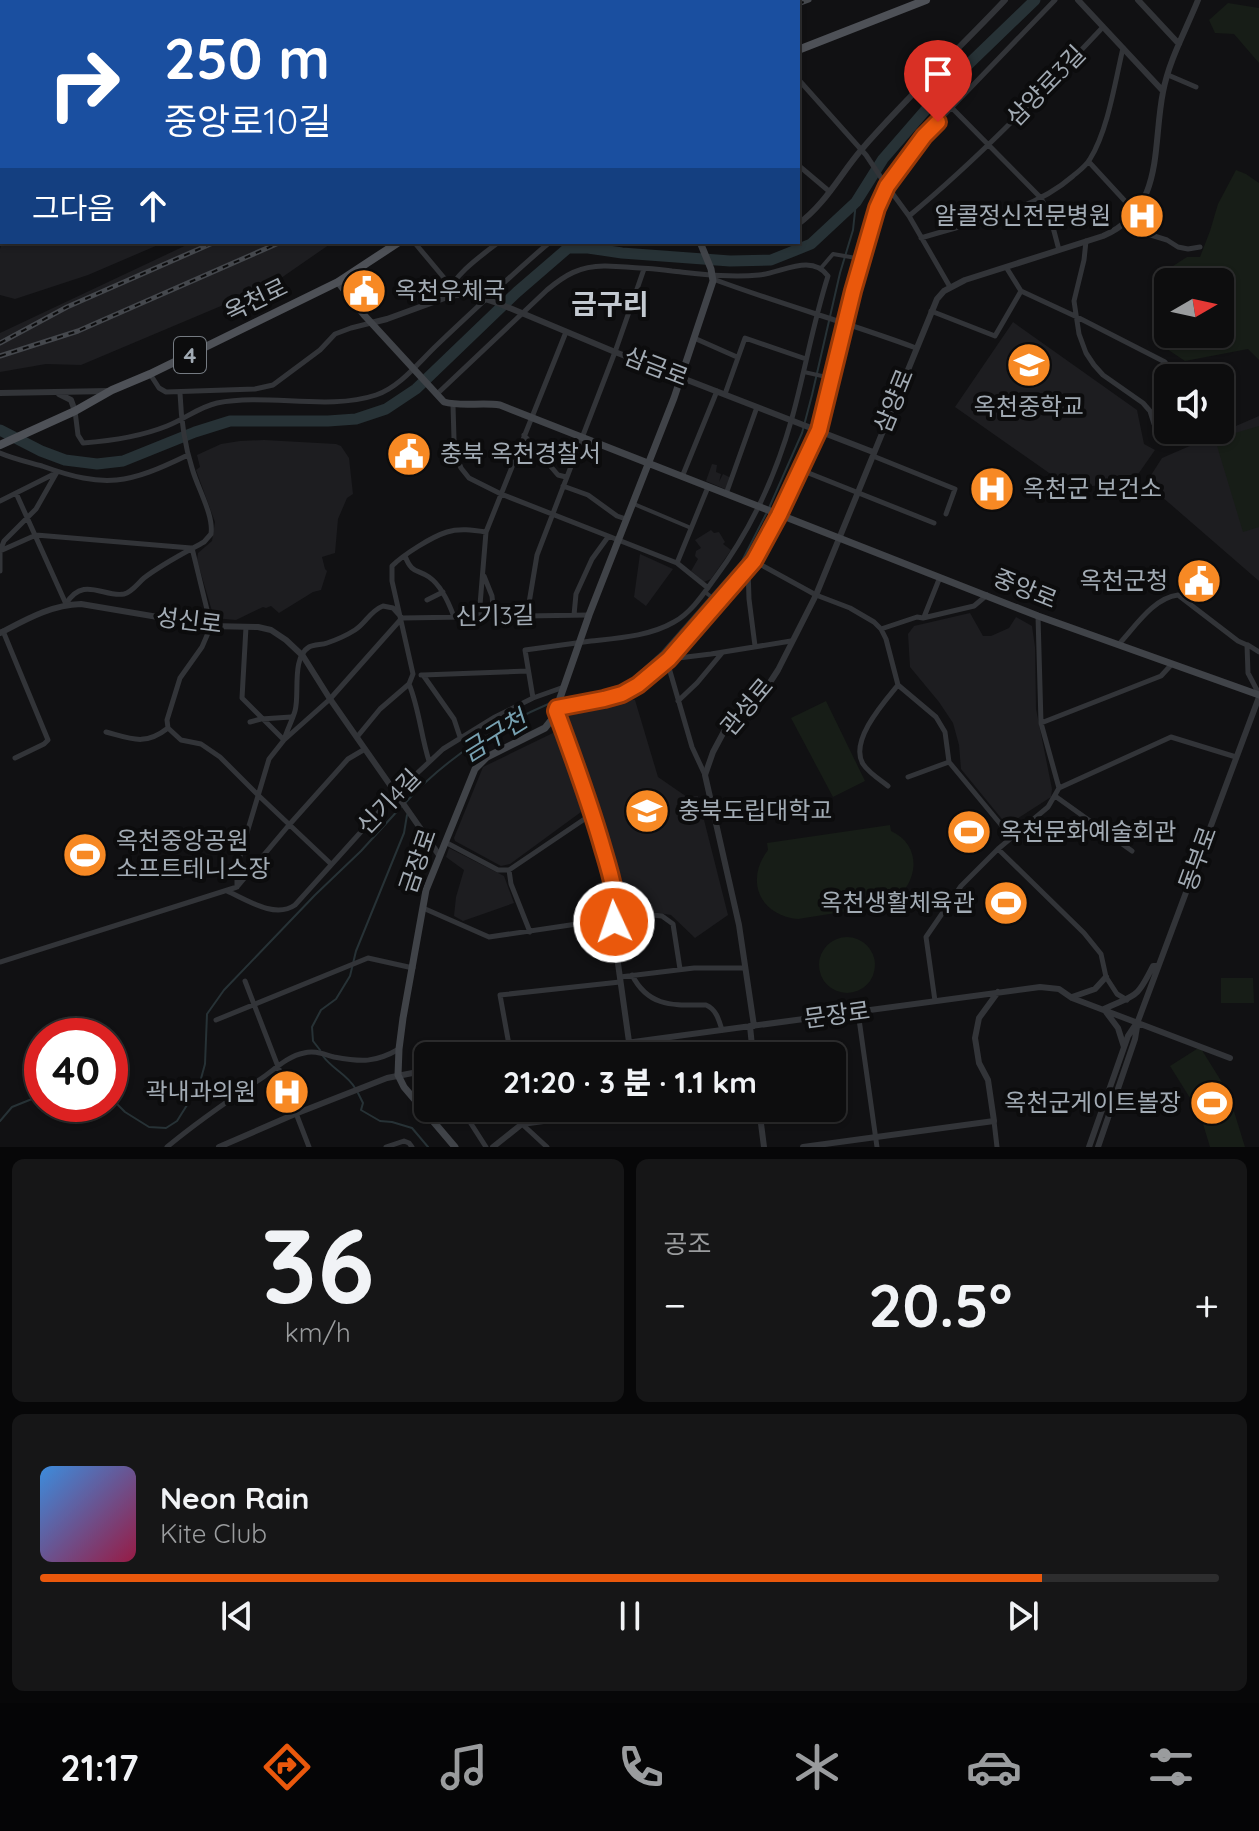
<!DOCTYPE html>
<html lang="ko">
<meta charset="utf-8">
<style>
body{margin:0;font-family:Quicksand,"Noto Sans KR",sans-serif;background:#161617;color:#f1f3f6;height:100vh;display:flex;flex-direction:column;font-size:30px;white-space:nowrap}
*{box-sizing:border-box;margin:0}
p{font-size:26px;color:#9a9c9e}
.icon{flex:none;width:44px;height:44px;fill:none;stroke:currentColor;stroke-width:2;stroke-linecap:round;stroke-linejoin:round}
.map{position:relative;height:1147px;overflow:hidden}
.details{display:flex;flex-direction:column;gap:12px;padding:12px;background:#070708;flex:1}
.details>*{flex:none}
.top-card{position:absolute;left:0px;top:0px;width:800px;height:244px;box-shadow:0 2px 6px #0004,0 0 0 2px #2d2d2e;background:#1a4fa0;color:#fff;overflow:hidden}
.needle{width:52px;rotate:81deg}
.tools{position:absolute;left:1154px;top:268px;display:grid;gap:16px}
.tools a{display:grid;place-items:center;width:80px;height:80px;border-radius:12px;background:#0d0d0e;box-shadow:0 2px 6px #0004,0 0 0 2px #2d2d2e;font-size:40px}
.speed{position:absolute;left:24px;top:1018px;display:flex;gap:16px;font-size:40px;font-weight:700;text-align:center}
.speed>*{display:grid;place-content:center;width:104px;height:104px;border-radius:50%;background:#0d0d0e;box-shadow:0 2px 6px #0004,0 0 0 2px #2d2d2e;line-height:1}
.speed .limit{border:12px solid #d22;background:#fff;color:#111}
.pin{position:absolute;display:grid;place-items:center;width:68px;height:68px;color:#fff;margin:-82px -34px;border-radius:50% 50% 50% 0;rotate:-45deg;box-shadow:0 0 8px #0007}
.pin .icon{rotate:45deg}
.me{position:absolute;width:88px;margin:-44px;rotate:357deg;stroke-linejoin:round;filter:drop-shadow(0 0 6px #0008)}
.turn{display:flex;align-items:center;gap:28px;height:168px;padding:0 32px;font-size:36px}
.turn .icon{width:104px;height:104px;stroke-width:2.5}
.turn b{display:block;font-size:56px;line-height:68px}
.then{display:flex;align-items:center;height:76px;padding:0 32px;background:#0003;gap:16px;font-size:30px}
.big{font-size:60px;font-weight:800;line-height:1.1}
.details .widget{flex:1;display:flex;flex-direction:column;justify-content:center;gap:12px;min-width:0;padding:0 28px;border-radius:12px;background:#161617}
.details .dial{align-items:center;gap:0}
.dial b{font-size:104px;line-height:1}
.song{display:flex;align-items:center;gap:24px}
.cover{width:96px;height:96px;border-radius:12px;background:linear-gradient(135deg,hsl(210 70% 55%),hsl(340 70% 35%))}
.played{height:8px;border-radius:4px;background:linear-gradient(90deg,#ea580c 85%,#2d2d2e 85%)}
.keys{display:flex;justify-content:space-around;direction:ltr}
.heat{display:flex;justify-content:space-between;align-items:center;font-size:44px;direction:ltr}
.details .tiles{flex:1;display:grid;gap:12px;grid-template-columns:1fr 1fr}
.widget:last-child{grid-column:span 2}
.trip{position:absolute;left:414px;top:1042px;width:432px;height:80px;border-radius:12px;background:#0d0d0e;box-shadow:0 2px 6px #0004,0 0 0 2px #2d2d2e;font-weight:800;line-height:80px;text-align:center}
.dock{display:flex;height:128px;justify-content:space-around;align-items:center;background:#050506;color:#9a9c9e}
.dock .icon{width:56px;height:56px}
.dock .selected{color:#ea580c}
.dock b{font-size:36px;color:#f1f3f6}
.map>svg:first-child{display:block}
</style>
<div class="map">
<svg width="1259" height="1147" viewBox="0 0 1259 1147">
<rect width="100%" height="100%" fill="#111113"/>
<path fill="#1d1d20" d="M0 0H333L335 2H2V93L0 94Z
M2 242H165L88 275 15 299 0 295V249Z
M193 242H333L271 285 81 365 46 364 0 372V333Z
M1013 322 1137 410 1144 444 1155 450 1134 480 1072 489 955 407Z
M1259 416V581L1146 483 1162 458Z
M264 440 336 444 341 446 349 458 353 494 347 498 338 519 335 553 322 557 325 569 327 571 321 590 313 592 279 613 271 606 266 608 263 607 236 620 214 618 197 560 198 553 212 541 215 522 196 470 200 467 197 455 221 444 240 441Z
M712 464 717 465 716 472 721 474 719 482 723 474 731 478 727 490 706 481Z
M711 530 714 533 719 532 725 542 723 544 731 550 711 579 704 582 691 571 698 559 695 556 696 551 701 548 695 540Z
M640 554 673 569 646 606 634 597Z
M970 613 983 636H991L1009 628 1016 617 1032 626 1035 647 1036 709 1052 789 1051 797 1009 824H1006L961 769 959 745 953 723 939 702 910 667 908 634 914 626Z
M629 699 635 700 658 777 687 797 698 796 728 915 695 938 671 915 619 907 615 879 562 719 566 713Z
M555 732H560L581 802 579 804 581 812 510 864 501 866 455 841 454 838 483 767Z
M449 848 504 876 514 903 463 921 454 916 456 897 464 870 446 857Z"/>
<path fill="#171d17" d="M1228 3 1259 8V63L1234 34 1215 33 1209 20Z
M1236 170 1246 174 1259 183V360L1248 349 1185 361 1167 349 1156 339 1160 326 1158 314 1168 289V334H1220V282H1170L1173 266 1187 257H1200L1210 231 1218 204Z
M1259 426V527L1243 532 1215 439Z
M826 701 865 781 833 797 791 718Z
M890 825 891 831C926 847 917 890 886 905L798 919C759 915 745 880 768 850L767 843Z
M819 965a28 28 0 1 1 56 0a28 28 0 1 1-56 0Z
M1221 978H1253L1254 1003H1221Z
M1200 1047 1228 1092 1245 1147H1210L1200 1114 1170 1066Z"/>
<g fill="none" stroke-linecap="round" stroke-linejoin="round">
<path stroke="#273236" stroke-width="2" d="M769 508 802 433 812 395 840 273 853 230 856 202
M561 700 604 694 630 681 662 652 742 561 766 514
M406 802C447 757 498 725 555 701
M320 1050 313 1041 312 1027 321 1010 336 999 350 976 356 951 404 833 407 815
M323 1056C332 1069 347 1074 355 1088
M358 1093 363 1103 361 1110 380 1121 392 1122 412 1128 428 1147
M110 1097 125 1112 149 1127 166 1128 177 1121 199 1086 205 1064 207 1014 224 990 315 895 361 851 401 807
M0 1121 12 1107 42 1095"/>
<path stroke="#273236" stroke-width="11" d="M0 430 41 451 65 460 97 464 123 461 195 432 230 421H328L356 419 386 409 416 389 517 292 568 248H588L622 253 730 261 771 260 811 244 856 202 883 159 949 83 1035 0"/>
<path stroke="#323438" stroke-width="4" d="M821 268 833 254 862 259
M804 372 831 378
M634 504 691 528
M705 592 718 602"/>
<path stroke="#323438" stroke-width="5" d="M340 0 341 2
M439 2 441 0
M585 2 586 0
M648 2V0
M734 2 738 0
M1168 75 1196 87
M798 79 866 155 884 182
M952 108 1041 198 1050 216 1059 250
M1089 162 1136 213
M798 165 830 192
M887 186 909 216 950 287
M909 216C979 158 1041 93 1103 27
M1127 222 1141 232 1167 240 1178 247 1188 249 1200 247
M921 238C972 222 1032 212 1073 176 1079 171 1086 166 1090 159 1108 130 1115 82 1123 48
M1086 241 1084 260 1074 301 1079 334 1086 353 1094 365 1103 375 1143 403 1150 411 1154 424 1168 421
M414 242 450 285
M1006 267 1021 291
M713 279C780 304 849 323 916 348
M444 298C456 273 478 258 499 242
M931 311 995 336 1021 291 1077 317 1165 362 1175 378
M694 338 737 357
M150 374 159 388 166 392 255 389 273 385 320 350 335 334 351 328 371 323
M437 394 547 290C565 275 580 266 604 266 626 267 649 268 672 271 701 274 730 278 759 275 782 273 811 253 828 276 813 323 805 371 792 418 776 475 751 530 715 578 704 593 691 613 674 622 650 636 619 638 591 641 569 644 547 647 525 650L533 698
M725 394 745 338 806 359
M453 405 454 439 456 455 461 468 469 478 501 494 677 563 708 588
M75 411 78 435 83 443C110 441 142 436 167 426 185 419 199 407 217 403 267 393 328 411 376 395 400 387 419 362 437 345 474 310 511 275 550 242
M1191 430 1193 437
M524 435 558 475 566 477
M0 453C14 459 28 462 42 466 106 489 128 484 188 455
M873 456 955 489 946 514
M801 470 934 523
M682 477 717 391
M563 486 588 495 617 516 626 519
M16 493 66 604C83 575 104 598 124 594 132 592 138 583 144 578 162 564 184 553 204 542L211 534C214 515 197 487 192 468 184 443 181 418 180 393
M726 494 757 407
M0 501 56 473
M192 548 211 626 202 647 180 678 167 720 168 728 181 740 201 744 220 757 258 795 331 864
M0 551 36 535 191 548
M405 556C412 574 417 569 429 577 442 586 449 603 454 617
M754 561 816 595 850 608 874 622 881 629 886 639 898 685 936 717 945 732 949 762
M677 563 708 487
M748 568 749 599 755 646
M0 571V551L4 541 36 509 57 472
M484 576 492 596 494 616
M427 600 443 592
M527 615 537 555 615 352 644 269
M574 615 576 594 592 559 608 537
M1038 616 1041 723 1059 788
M479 617 486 532 566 332
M924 617 940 577
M246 627 242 698 284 740C287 730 292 721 295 711 300 694 291 658 309 647 314 644 322 645 327 643 336 640 347 635 355 630 366 623 370 611 383 606L393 608 402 618
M881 629 917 617 923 618 974 606 987 595
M3 631 48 740 44 744 15 758
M1118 645C1135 627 1153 598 1178 595L1238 641 1247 645 1248 673 1259 694
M1248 645 1259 652
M670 659 711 654 791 641
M667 661 692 747 705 775
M421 675H423L454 719 460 737
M423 675 527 671
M678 701 697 683 722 653
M557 708 604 699 622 694 638 685 669 659 754 561 779 515 819 430 862 259 877 208 887 186 924 136 1055 0
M250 722 261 719 291 717
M1041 723 1161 676 1172 664
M106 732C132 739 145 746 168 728
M357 737 380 709 409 684
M429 761C421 736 419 708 409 684L413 674 392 581V566C403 555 431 537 447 532 459 528 473 530 486 532
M908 777 949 762 1012 838
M888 786C880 780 868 772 863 764 849 741 884 702 898 685
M1055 796 1132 851
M445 842 498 870H509L592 814
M998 849 1084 933 1101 954 1106 977 1117 994 1127 1000
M509 870 511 884 530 932
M237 887V866L269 759 284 740 330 699 402 618 589 615
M227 891C247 900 275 919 295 905L396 793 443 749 495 717 533 698 564 687
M423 908 489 937 577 924 614 922
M615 911 662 916 673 924 680 969
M0 962 237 887 289 825 348 759 365 749
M632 975C649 1008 674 1005 706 1005 716 1009 719 1020 722 1030
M620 977 694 968H745
M245 981 309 1147
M935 1001 926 937 961 886 998 849 1048 807 1059 788 1171 737 1236 757
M858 1012 877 1147
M216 1020 368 958 413 968
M511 1056 500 995 620 982
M461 1108 486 1147
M519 1108 522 1124 547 1147
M994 1121 997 1147
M167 1147C197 1122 229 1100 262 1078 275 1069 288 1056 304 1053 314 1050 323 1054 334 1057 361 1062 375 1063 399 1049
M386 1147 404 1141 409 1143 412 1147"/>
<path stroke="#323438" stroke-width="6" d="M564 0 566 2
M1078 0 1163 91
M1138 0 1179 44
M884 182 887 186
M798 224C825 205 841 173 862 149 907 97 958 50 1005 0
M371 323 387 319 450 296 463 294 476 296 500 304 615 352 873 452
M0 393 109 391
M59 394 71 400 75 411
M0 633C27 619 51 605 81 604L211 626 258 627 271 630 286 640 303 656 330 699 439 855
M556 711 592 814 612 880 615 903 613 928 631 1056
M1072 997 1095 989 1106 977
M1104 1009C1136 994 1136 1000 1153 966H1158
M1106 1012 1118 1028 1124 1047
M750 1026 753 1056
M754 1026 739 925 705 775 713 752 728 724 737 713 767 687 778 670 816 595 937 299 944 291 965 280 1103 236C1165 209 1152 147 1163 92 1169 60 1186 30 1198 0
M530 1056 1040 987 1059 989 1072 998 1230 1058
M759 1108 764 1147
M219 1147 295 1114 387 1078 428 1070
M493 1147 522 1124 637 1108
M803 1147 994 1121 988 1080 979 1063 975 1038 979 1018 998 992
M1089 1147 1128 1036 1136 1024
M1098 1147 1135 1039 1138 1021 1259 697"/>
<path stroke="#404348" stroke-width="7" d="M338 282 365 316 444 402C462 407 481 402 500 405L1038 616 1259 695
M455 1147 404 1087 398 1075 399 1049 403 1018 426 890 475 769 487 757 545 728 553 718 589 615 674 398 713 281 711 269 700 242"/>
<path stroke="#4e5157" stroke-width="8" d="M798 50 926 0
M0 445 75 411 112 390 150 374 338 282 399 242"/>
<g stroke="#45484d" stroke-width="5">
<path id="rail" d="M798 4 809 0
M0 343 67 307 215 242
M0 356 78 331 281 242"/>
</g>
<use href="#rail" stroke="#0c0c0d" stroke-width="2" stroke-dasharray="6" stroke-linecap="butt"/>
</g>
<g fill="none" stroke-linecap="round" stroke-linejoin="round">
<g stroke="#983908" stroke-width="20">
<path id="route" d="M614 922C619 895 608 867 601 842 588 798 572 754 556 711L557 708 604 699 622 694 638 685 669 659 754 561 779 515 819 430 853 291 877 208 887 186 924 136 938 122"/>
</g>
<use href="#route" stroke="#ea580c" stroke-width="14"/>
</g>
<defs>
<g id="hospital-disc" transform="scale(2.3)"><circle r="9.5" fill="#f78924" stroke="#0c0c0d"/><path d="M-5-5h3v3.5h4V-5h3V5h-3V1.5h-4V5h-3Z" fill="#fff"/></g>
<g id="civic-disc" transform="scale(2.3)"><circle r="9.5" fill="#f78924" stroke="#0c0c0d"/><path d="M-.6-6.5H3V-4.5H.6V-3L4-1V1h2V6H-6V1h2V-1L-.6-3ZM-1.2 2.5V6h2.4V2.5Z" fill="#fff"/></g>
<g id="school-disc" transform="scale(2.3)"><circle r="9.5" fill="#f78924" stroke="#0c0c0d"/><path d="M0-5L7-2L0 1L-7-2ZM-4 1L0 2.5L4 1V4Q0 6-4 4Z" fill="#fff"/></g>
<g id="university-disc" transform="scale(2.3)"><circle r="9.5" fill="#f78924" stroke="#0c0c0d"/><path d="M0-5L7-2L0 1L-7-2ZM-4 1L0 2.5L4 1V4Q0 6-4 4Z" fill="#fff"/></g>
<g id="stadium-disc" transform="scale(2.3)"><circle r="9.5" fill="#f78924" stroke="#0c0c0d"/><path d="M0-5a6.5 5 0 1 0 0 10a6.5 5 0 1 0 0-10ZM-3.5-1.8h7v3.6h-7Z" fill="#fff"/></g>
</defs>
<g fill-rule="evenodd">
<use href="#hospital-disc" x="1142" y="216"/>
<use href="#civic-disc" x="364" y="291"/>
<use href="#school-disc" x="1029" y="365"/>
<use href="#civic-disc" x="409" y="454"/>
<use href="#hospital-disc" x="992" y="489"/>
<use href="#civic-disc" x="1199" y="581"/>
<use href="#university-disc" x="647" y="811"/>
<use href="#stadium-disc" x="969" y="832"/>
<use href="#stadium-disc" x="85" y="855"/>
<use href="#stadium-disc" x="1006" y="903"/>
<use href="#hospital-disc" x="287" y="1092"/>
<use href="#stadium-disc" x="1212" y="1103"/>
</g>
<g text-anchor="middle" stroke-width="8" stroke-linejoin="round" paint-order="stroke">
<rect fill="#0c0c0d" stroke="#757b82" stroke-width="2" x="174" y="337" width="32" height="36" rx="6"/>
<g font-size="22" font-weight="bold" fill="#a2abb4">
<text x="190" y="363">4</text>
</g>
<g font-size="24" fill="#a2abb4" stroke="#0c0c0d">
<text transform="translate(1046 86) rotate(-46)" y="8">삼양로3길</text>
<text transform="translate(256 300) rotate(-26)" y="8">옥천로</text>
<text transform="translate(656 367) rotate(21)" y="8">삼금로</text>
<text transform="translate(894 401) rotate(-68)" y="8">삼양로</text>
<text transform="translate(1025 589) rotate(22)" y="8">중앙로</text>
<text transform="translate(495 616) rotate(-1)" y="8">신기3길</text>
<text transform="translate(189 621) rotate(7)" y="8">성신로</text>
<text transform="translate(747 707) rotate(-50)" y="8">관성로</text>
<text transform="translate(389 802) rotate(-46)" y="8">신기4길</text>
<text transform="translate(1198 859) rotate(-70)" y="8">동부로</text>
<text transform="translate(418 861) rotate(-71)" y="8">금장로</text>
<text transform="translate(837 1015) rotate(-8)" y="8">문장로</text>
</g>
<g font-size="24" fill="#a2abb4" stroke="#0c0c0d" text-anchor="start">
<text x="1111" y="224" text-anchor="end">알콜정신전문병원</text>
<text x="395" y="299">옥천우체국</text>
<text x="1029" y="415" text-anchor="middle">옥천중학교</text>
<text x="440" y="462">충북 옥천경찰서</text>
<text x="1023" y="497">옥천군 보건소</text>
<text x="1168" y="589" text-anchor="end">옥천군청</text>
<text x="678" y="819">충북도립대학교</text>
<text x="1000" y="840">옥천문화예술회관</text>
<text x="116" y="849">옥천중앙공원<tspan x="116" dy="28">소프트테니스장</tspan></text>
<text x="975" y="911" text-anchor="end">옥천생활체육관</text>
<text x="256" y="1100" text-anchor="end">곽내과의원</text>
<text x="1181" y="1111" text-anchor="end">옥천군게이트볼장</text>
</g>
<g font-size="26" font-style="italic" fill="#77a1b1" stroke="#0c0c0d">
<text transform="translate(494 736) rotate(-32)" y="9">금구천</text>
</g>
<g font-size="28" font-weight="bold" fill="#c3c9d0" stroke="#0c0c0d">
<text x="610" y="314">금구리</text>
</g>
</g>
</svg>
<div class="tools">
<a><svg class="needle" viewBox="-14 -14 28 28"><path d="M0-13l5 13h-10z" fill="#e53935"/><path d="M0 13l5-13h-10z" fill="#9a9c9e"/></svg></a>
<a><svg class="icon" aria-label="sound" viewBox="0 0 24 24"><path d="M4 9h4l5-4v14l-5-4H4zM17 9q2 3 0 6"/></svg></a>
</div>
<div class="speed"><div class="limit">40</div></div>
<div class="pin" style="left:938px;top:122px;background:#d93025"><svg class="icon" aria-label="arrive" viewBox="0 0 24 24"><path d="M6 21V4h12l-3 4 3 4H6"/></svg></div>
<svg class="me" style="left:614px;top:922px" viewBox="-20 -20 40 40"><circle r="17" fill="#ea580c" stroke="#fff" stroke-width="3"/><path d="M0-11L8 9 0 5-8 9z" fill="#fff"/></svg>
<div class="trip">21:20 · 3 분 · 1.1 km</div>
<div class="top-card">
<div class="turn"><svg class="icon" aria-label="right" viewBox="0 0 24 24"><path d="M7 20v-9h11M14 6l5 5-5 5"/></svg><div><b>250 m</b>중앙로10길</div></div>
<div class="then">그다음<svg class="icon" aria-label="ahead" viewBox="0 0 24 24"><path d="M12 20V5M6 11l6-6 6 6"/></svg></div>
</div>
</div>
<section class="details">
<div class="tiles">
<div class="widget dial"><b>36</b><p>km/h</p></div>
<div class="widget"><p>공조</p>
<div class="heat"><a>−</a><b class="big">20.5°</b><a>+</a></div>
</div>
<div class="widget">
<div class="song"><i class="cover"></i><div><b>Neon Rain</b><p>Kite Club</p></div></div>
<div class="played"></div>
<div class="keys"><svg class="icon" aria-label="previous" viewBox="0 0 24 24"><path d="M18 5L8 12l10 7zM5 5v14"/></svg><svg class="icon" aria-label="pause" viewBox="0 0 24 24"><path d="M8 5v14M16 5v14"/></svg><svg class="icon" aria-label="next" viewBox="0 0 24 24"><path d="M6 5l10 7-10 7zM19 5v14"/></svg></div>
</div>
</div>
</section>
<nav class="dock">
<b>21:17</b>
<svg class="icon selected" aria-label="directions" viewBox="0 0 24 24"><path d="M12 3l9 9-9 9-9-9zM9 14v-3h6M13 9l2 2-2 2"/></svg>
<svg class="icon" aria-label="music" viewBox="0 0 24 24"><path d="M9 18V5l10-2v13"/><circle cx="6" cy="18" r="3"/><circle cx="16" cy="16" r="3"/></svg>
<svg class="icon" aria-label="phone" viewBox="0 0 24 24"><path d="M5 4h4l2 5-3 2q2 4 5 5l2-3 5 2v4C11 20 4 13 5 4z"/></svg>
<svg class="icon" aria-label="climate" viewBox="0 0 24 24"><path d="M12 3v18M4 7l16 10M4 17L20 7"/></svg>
<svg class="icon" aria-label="car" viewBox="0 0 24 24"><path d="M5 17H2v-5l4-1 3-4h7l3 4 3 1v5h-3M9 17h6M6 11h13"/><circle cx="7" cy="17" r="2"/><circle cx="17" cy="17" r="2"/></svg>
<svg class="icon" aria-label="filters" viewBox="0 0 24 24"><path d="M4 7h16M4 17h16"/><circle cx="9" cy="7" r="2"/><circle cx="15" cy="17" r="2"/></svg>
</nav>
